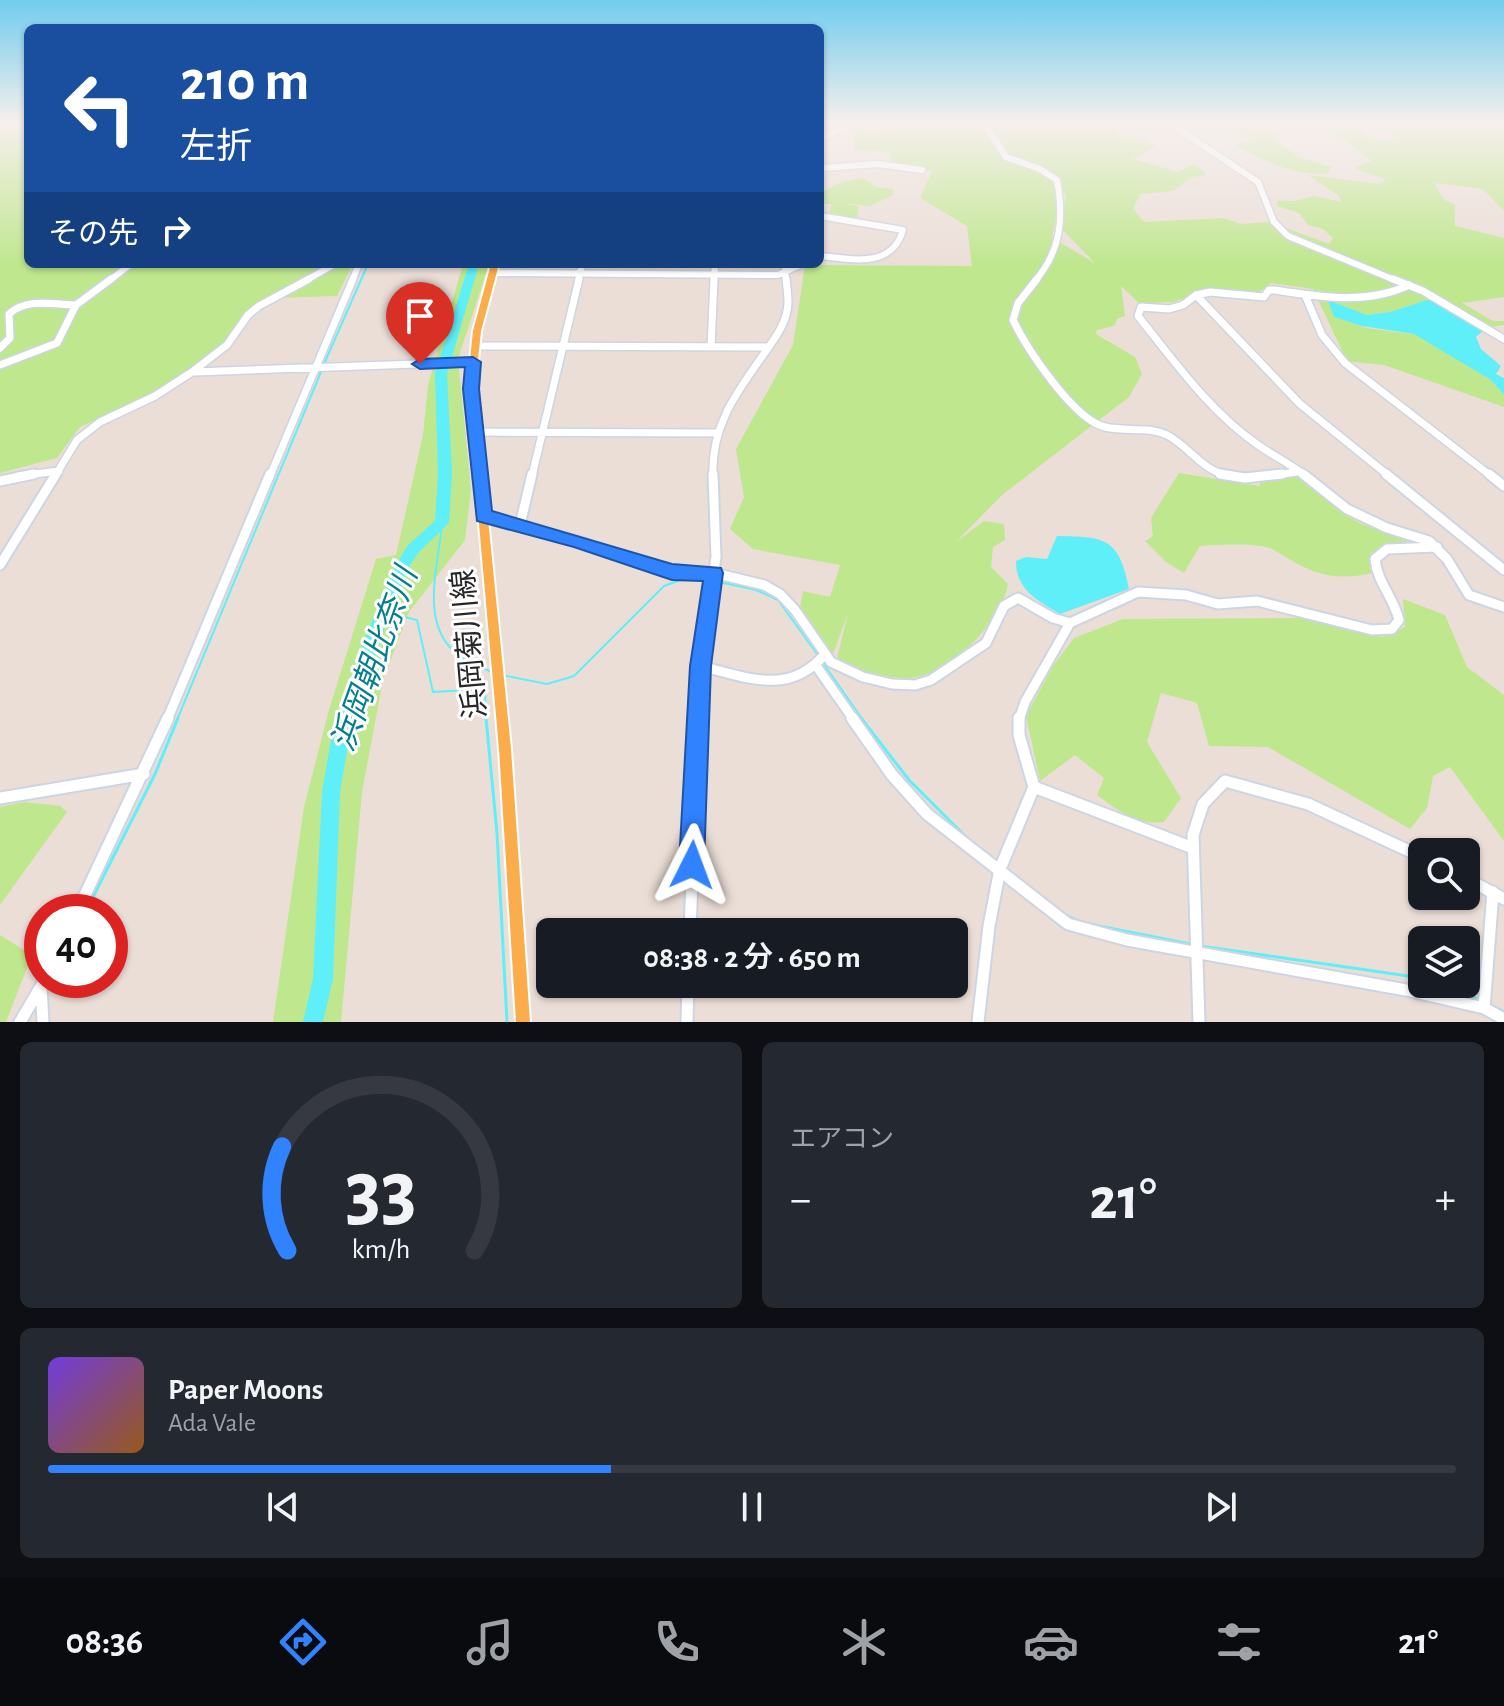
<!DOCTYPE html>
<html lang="ja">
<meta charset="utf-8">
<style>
body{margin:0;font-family:"Alegreya Sans","Noto Sans JP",sans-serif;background:#242831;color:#f1f3f6;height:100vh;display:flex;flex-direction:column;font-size:30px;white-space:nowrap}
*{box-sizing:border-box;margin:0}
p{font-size:26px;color:#9ea1a6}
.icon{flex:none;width:44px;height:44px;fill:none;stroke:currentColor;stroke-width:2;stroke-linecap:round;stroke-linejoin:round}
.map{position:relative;height:1022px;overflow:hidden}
.panel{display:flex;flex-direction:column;gap:20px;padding:20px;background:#0d0f14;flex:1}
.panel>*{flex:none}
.banner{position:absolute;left:24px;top:24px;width:800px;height:244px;border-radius:12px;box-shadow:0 2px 6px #0004;background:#1a4fa0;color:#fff;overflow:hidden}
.tools{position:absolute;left:1408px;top:838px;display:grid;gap:16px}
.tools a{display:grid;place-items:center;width:72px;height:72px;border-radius:12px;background:#171b24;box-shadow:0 2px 6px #0004;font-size:40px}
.speed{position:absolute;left:24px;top:894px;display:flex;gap:16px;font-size:40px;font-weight:700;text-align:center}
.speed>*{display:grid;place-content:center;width:104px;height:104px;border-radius:50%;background:#171b24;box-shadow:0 2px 6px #0004;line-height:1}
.speed .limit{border:12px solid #d22;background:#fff;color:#111}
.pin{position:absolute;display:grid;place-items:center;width:68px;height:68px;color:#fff;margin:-82px -34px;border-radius:50% 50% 50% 0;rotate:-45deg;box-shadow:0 0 8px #0007}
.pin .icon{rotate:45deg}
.me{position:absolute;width:88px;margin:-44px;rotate:3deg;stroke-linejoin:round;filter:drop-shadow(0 0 6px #0008)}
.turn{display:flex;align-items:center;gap:28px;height:168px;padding:0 24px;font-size:36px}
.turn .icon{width:104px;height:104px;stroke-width:2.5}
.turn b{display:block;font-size:56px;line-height:68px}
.then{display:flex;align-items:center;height:76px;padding:0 24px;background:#0003;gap:16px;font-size:30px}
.big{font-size:60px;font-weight:600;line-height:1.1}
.panel .tile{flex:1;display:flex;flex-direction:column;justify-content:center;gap:12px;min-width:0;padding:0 28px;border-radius:12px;background:#242831}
.panel .dial{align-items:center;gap:0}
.dial svg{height:208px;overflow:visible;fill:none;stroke:#363941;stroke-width:7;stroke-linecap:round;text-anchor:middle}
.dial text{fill:#f1f3f6;stroke:none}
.song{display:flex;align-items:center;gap:24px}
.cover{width:96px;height:96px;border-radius:12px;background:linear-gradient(135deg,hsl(260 70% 55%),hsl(30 70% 35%))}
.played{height:8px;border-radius:4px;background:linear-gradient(90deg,#3082ff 40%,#363941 40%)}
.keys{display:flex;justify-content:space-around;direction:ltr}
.heat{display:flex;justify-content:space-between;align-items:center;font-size:44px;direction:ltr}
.panel .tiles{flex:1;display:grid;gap:20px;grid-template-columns:1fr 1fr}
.tile:last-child{grid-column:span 2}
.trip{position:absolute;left:536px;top:918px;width:432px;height:80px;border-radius:12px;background:#171b24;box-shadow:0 2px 6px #0004;font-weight:600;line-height:80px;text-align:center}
.tab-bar{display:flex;height:128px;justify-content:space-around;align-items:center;background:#090b0e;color:#9ea1a6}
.tab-bar .icon{width:56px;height:56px}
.tab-bar .selected{color:#3082ff}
.tab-bar b{font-size:36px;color:#f1f3f6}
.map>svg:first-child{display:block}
</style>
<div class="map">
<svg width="1504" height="1022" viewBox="0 0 1504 1022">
<rect width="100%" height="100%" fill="#ebded7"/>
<path fill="#bfe78e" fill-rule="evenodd" d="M0 123H28V264H330L251 309 225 347 152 395 80 427 57 458 0 473Z
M888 123H993L999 132 995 123H1165L1115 130 1119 136 1138 137 1157 146 1133 159 1178 172 1194 164 1207 175 1192 177 1172 191 1140 194 1133 209 1144 222 1223 218 1241 224 1269 222 1329 244 1333 238 1323 229 1308 225 1299 213 1277 206V201H1295L1314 196 1341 202 1339 196 1308 175 1378 184 1386 180 1355 168 1372 161 1331 130 1330 123 1358 126 1365 135 1395 142 1385 123H1496L1504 127V211L1483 189 1434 183 1443 199 1455 205V226L1504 238V297L1462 303 1493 321H1504V325L1492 327 1434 298 1390 312 1367 315 1329 301 1335 317 1367 328 1419 335 1491 380 1504 395V407L1384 365 1347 361 1313 289 1271 283 1259 292 1209 289 1174 302 1139 303 1121 286 1125 316 1118 318 1114 326 1097 330 1096 334 1135 357 1142 374 1129 397 1002 495 956 542 984 521 1004 524 1005 540 993 547 991 567 1008 584C1002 621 948 678 908 678 882 678 859 672 837 658L848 613 833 654 800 608 803 591 830 597 840 565 753 549 730 529 744 497 736 449 793 345 805 265 972 266 967 226 920 198 932 171 892 165 890 152 855 150V130L884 133ZM1061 189 1066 195 1061 228 1095 263 1052 238Z
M1208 123H1252L1273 132 1282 145 1298 157 1332 167 1326 174C1289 174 1266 162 1234 144L1249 142 1250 137 1234 132 1223 133Z
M863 178 876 187 893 189V195L870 206 841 203 859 206 857 218 829 215 831 204H820V193L842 182Z
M335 264H353L337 296 274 298Z
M463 264H489L458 359 471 490 465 540 409 612 383 680 362 792 341 1022H273L304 807 329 710 376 559 396 555 423 435 428 385Z
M1179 473 1260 486 1259 481 1298 477 1357 522 1408 541 1372 552V573C1330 583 1308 571 1274 550 1260 542 1218 545 1200 546L1184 573 1166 562 1145 541 1153 536 1151 518Z
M1403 599 1445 615 1467 667 1504 695V841L1450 767 1433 776 1427 808 1410 829 1268 747 1209 746 1197 703 1161 693 1147 742 1181 798 1164 822C1138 826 1117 810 1097 795L1104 778 1075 755 1040 781 1026 716 1053 666 1074 638 1123 619 1305 618 1383 637 1405 627Z
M24 802 60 806 67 812 0 905V807Z
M0 935 32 955 6 1022H0Z"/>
<path fill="#5feff8" d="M1430 299 1483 331 1476 337 1481 349 1501 366 1496 374 1504 378V395L1491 380 1414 334 1362 326 1334 317 1328 300 1367 315 1390 312Z
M1057 536C1105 537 1119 537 1129 589L1060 614C1037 600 1016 590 1016 561L1026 557 1047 559Z"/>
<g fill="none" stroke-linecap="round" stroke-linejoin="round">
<path stroke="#5feff8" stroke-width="2" d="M324 364 368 264
M442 523C439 565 418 624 458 655 467 663 481 667 492 672
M695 577 708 580
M715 581 756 590 778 600 817 654
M385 612 417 620 433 692 485 689 486 720
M823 663 863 720
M502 675 547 684 574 676 664 586 689 577
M177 720 321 372"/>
<path stroke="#5feff8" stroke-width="3" d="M486 718 497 833 507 1022
M861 718 909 780 971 842
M91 901 155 774 178 718
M1064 915 1081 922
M1094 925 1190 944
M1200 946 1422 978
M1439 984 1482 1001
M1487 1003 1504 1012"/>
<path fill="#5feff8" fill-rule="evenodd" d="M469 264H479L447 374 452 473 449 523 418 553 410 565 382 635 350 734 340 792 333 979 323 1022H303L313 979 322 792 332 734 366 635 397 563 408 545 435 521 438 473 435 374Z"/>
<g stroke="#ccd5e2" stroke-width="9">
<path id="minor-far3" d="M984 123 1006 157 1040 169 1057 180C1064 218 1061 251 1035 281
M1169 123 1258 182 1274 222 1288 236 1397 281
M820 124 848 125
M820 138 854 123
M820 168 878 164 922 170
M820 216 903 230C892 269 852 259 820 256
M785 264 786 281
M492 273 778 275 802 264
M109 281 131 264
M305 281 335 264
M352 281 359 264
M578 281 582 264
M714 281 715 264"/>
</g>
<g stroke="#ccd5e2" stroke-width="10">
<path id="minor-far2" d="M1037 279 1018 303 1013 320C1027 349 1074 420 1105 427 1126 432 1148 426 1167 435 1190 447 1201 470 1229 476
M1393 279 1423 291 1504 339
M1196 295 1300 404 1389 476
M1305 295 1322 335 1345 363 1491 476
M475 346 768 347
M711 347 714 279
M0 348 10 338 9 314C27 297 54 305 76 305
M0 365 57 343 76 305 111 279
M194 372 473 362
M475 432 716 433
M18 476 59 471
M55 476 77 440 100 422 155 396 192 372 227 345 248 315 259 306 309 279
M270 476 353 279
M532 476 579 279
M713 476C711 428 734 396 761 358 772 342 787 325 788 303 788 295 787 287 786 279
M1267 476 1297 472
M1306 476C1290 464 1274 456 1258 445 1210 412 1174 361 1138 316L1141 307 1169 309 1183 305 1196 295 1210 292 1264 297 1269 290H1275C1319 297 1367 305 1409 285"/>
</g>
<g stroke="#ccd5e2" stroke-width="13">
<path id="minor-far1" d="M1220 474 1245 478 1282 474
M1303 474 1347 509 1387 528 1429 541 1447 559 1469 595 1504 607
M1386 474 1504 570
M1489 474 1504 486
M0 481 34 474
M484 516 574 540 672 572 714 573 764 585 780 594 795 610 831 662 863 677 892 684 915 685 931 680 986 643 1004 606 1018 598 1053 618 1070 623
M520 525 532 474
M0 565 56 474
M700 666C746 677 789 697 825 654
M817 667 854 720
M167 720 270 474
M698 720 700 666 716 557 713 474
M1019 720 1025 702 1070 623 1138 592 1186 595 1218 604 1257 601 1372 630 1392 629 1399 620C1394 598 1377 582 1375 559L1387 549 1437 547"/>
</g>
<g stroke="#ccd5e2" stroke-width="15">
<path id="minor" d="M852 718 892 775 927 814 1068 924 1127 940 1406 990 1484 1008 1504 1019
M1034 787 1193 848
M0 798 144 774
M1466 878 1504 899
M77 912 168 718
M690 932 698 718
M1484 1008 1493 892
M20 1022 40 988
M43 1022 41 987 44 980
M687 1022 688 984
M978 1022 989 926 1000 869 1034 787 1019 735V718
M1199 1022 1193 835 1203 804 1225 781 1308 804 1422 857"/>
</g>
<g stroke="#fff" stroke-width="4">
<path id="major" d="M491 264H499L481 331 475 389 511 749 530 1022H516L499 749 467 389 473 331Z"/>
</g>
<use href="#minor-far3" stroke="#fff" stroke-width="6"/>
<use href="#minor-far2" stroke="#fff" stroke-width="7"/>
<use href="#minor-far1" stroke="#fff" stroke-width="9"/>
<use href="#minor" stroke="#fff" stroke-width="11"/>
<use href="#major" fill="#fbad4c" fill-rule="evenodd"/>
</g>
<linearGradient id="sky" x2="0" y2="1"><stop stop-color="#71ccee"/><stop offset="0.46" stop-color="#f6f0ed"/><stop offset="1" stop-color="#f6f0ed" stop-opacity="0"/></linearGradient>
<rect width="1504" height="266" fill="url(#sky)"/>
<path fill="#3082ff" stroke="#1f54a6" stroke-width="2" d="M473 357 481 362 479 389 492 511 672 564 721 568 723 573 711 666 704 865 700 873 692 877 683 873 679 865 690 666 703 581 672 580 574 547 477 521 463 389 465 367 420 369 412 364 420 359Z"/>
<g text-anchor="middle" stroke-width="6" stroke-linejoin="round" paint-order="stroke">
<g font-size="30" fill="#272727" stroke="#fff">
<text transform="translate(469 644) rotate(-95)" y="10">浜岡菊川線</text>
</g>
<g font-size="32" font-style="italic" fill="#047f92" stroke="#fff">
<text transform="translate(374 659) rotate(-70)" y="11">浜岡朝比奈川</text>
</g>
</g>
</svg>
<div class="tools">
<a><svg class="icon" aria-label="search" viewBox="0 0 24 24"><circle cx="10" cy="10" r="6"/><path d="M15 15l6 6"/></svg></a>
<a><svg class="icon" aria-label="layers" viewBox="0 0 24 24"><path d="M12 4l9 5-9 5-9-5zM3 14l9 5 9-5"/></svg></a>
</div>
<div class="speed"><div class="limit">40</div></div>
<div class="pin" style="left:420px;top:364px;background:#d93025"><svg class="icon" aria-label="arrive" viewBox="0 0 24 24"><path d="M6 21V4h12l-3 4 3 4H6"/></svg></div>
<svg class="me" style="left:692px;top:865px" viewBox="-20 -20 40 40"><path d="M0-17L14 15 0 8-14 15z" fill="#3082ff" stroke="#fff" stroke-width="4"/></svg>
<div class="trip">08:38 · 2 分 · 650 m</div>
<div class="banner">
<div class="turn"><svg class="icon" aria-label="left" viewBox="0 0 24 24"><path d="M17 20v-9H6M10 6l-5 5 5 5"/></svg><div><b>210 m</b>左折</div></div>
<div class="then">その先<svg class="icon" aria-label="right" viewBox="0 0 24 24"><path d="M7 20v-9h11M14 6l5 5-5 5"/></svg></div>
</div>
</div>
<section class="panel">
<div class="tiles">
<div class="tile dial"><svg viewBox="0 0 100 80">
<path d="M14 69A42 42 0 1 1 86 69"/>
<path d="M14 69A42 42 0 0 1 12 29" stroke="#3082ff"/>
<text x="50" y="56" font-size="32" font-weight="700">33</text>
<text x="50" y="72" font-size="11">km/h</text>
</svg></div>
<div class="tile"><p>エアコン</p>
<div class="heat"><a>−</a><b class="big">21°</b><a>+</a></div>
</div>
<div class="tile">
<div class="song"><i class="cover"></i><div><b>Paper Moons</b><p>Ada Vale</p></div></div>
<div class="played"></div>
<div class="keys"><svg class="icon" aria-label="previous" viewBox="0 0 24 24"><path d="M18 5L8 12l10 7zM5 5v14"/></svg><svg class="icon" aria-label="pause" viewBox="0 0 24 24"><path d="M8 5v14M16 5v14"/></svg><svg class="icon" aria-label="next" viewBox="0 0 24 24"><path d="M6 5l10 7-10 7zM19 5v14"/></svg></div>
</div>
</div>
</section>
<nav class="tab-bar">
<b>08:36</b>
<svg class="icon selected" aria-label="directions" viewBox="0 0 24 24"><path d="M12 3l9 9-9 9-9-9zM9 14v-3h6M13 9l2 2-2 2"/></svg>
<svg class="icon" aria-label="music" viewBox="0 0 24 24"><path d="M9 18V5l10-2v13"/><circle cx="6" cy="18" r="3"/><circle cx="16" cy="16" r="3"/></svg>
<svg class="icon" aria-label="phone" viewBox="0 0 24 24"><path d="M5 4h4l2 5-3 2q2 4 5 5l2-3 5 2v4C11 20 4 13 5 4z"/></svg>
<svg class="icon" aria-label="climate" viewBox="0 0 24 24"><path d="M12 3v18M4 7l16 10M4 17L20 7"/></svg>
<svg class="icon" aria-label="car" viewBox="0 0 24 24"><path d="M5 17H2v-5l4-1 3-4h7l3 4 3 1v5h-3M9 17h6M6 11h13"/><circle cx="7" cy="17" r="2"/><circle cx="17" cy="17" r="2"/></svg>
<svg class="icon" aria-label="filters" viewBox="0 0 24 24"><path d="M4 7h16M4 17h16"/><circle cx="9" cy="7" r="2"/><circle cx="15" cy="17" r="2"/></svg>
<b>21°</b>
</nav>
